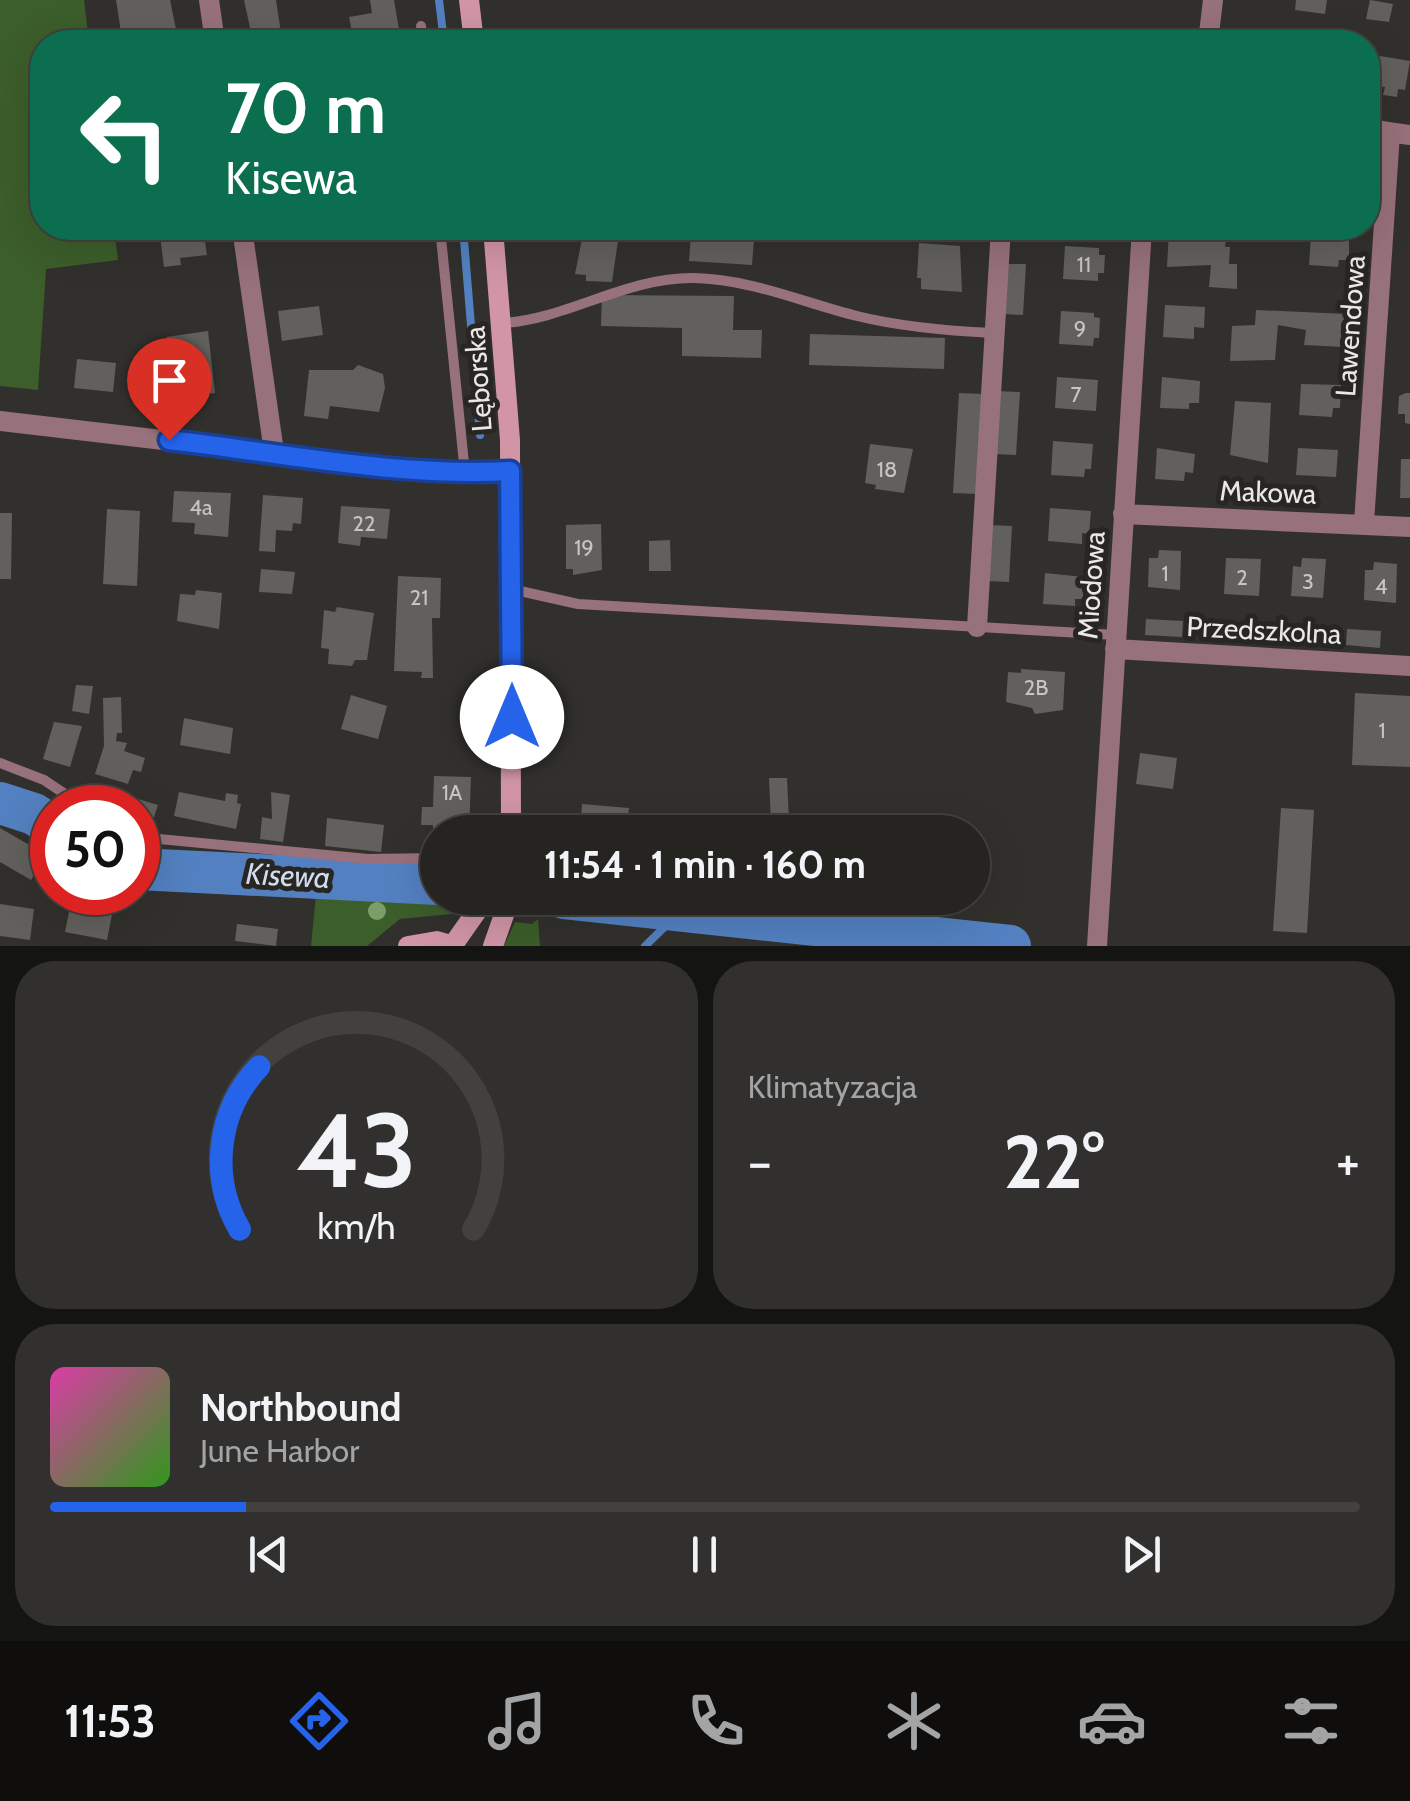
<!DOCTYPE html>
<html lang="pl">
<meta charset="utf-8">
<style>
body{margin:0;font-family:Cabin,sans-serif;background:#31302e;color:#f1f3f6;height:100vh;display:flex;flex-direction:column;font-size:38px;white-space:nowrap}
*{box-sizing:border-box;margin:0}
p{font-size:32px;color:#a3a4a5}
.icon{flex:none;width:55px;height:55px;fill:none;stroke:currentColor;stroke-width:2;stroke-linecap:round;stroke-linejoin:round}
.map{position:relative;height:946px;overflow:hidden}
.sheet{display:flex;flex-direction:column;gap:15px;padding:15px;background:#141412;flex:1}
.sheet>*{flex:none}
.top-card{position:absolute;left:30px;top:30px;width:1350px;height:210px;border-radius:40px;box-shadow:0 10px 40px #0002,0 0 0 2px #42413f;background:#0b6e4f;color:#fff;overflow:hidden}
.speed{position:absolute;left:30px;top:785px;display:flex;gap:20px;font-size:50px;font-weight:700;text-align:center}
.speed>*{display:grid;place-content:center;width:130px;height:130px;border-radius:50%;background:#252421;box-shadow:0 10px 40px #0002,0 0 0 2px #42413f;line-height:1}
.speed .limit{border:15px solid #d22;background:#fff;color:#111}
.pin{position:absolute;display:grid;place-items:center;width:85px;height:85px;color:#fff;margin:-102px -42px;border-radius:50% 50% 50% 0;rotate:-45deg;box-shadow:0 0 10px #0007}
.pin .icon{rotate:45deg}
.me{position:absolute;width:110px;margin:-55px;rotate:0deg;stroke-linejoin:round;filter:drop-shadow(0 0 8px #0008)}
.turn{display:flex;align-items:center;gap:35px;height:210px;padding:0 30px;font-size:45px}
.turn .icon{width:130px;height:130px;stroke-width:2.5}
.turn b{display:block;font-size:70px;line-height:85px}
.big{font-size:75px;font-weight:800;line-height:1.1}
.sheet .widget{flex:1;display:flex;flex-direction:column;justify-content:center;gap:15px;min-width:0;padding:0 35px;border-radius:40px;background:#31302e}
.sheet .dial{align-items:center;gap:0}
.dial svg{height:260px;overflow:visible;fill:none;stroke:#42413f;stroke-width:7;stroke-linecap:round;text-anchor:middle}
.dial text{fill:#f1f3f6;stroke:none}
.song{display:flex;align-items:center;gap:30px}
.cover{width:120px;height:120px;border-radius:15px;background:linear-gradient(135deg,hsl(320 70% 55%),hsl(110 70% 35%))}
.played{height:10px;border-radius:5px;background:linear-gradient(90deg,#2563eb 15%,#42413f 15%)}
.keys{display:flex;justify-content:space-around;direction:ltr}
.heat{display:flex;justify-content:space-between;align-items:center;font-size:55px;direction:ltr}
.sheet .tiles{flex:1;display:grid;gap:15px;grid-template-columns:1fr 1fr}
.widget:last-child{grid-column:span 2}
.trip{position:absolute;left:420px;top:815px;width:570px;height:100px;border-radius:50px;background:#252421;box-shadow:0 10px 40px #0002,0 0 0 2px #42413f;font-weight:800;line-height:100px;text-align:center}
.dock{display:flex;height:160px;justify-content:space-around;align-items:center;background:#0f0e0d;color:#a3a4a5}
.dock .icon{width:70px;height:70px}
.dock .current{color:#2563eb}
.dock b{font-size:45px;color:#f1f3f6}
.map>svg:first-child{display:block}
</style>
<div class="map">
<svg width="1410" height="946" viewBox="0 0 1410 946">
<rect width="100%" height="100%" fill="#31302c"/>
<path fill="#3c5e2a" d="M0 0H84L89 42H42V228H114L118 260 46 269 38 390 0 386Z
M316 895 462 905 451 914 400 919 367 946H311Z
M538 919 540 946H504L515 922 532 924Z"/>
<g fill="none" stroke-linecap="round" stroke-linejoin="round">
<path stroke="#5380c0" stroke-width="8" d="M439 0 444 42
M463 228 480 435
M645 946 679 913"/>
<path stroke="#5380c0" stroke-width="42" d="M0 803 34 814 52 826
M138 869 438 884
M564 898 1010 946"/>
</g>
<path fill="#61605c" d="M116 0H170L176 29 122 39Z
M244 0H276L281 33 252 37Z
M370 0H394L400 35 354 42 349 17 372 13Z
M1296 0H1327L1325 14 1295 10Z
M1370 0 1393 4 1389 22 1366 19Z
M685 32 710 33V42H685Z
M1380 56 1410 61 1405 90 1398 89 1397 97 1383 95 1385 87 1375 86Z
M159 228H203L207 255 180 258 181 265 164 267Z
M1214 228H1227L1225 247H1230L1229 264H1237V289L1209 287 1211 265 1167 267 1169 230 1214 233Z
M691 234 754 239 752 265 689 261Z
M1311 234 1349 239V260H1339L1338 267 1309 265Z
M582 239 618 241 612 282 586 281V275L575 274Z
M919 243 960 246 962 292 921 289V278H917Z
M1065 246 1099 248V255H1105L1104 273H1098V281L1063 279Z
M1006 264H1026L1023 315 1003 314Z
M602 295 734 296 733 330H762L761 358 682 356V328L601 326Z
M1165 305 1205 307 1204 328 1194 327V339L1163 337Z
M319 306 323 335 282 341 278 311Z
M1256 310 1346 314 1344 347 1304 345 1306 330 1278 325 1275 360 1230 361 1232 326 1255 325Z
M1061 311 1094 313V317L1100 318 1099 338H1094L1093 346 1059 344Z
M208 331 215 393 207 394 208 398 175 403 170 399 166 337Z
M810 334 945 338 944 369 809 365Z
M77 359 116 363 113 392 74 388Z
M358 365 383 374 385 388 379 412 330 406 328 419 304 416 309 370H353Z
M1057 377 1098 380 1096 411 1055 408Z
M1162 377 1200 381 1199 403H1189V409L1160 408Z
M1301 384 1341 385 1340 408H1333L1332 417 1299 415Z
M997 391 1020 392 1016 455 993 454Z
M959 393 983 394 978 494 953 493Z
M1406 393H1410V424L1405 423V414H1398L1399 396Z
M1235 401 1271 403 1268 463 1230 455Z
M1053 441 1093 444 1091 469H1085L1084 477 1051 475Z
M870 444 913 449 904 493 875 489 876 485 865 483Z
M1157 448 1195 454 1193 473 1185 472 1184 481 1155 479Z
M1298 448 1338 450 1336 477 1296 475Z
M1401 459H1410V498H1400Z
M174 491 231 493 228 537 194 534 195 523 172 522Z
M263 495 303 498 301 524 293 523 292 531 276 530 275 552 259 551Z
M341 506 390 509 387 539 361 537 360 546 338 543Z
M1050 508 1091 511 1089 534 1082 533V544L1048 541Z
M107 509 140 511 137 586 103 584Z
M0 513H12L11 579H0Z
M601 524 602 570 573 575V569H566V525Z
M989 525 1012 526 1009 582 987 581Z
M670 540 671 571H649V541Z
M1159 550 1181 551 1180 590 1148 587 1149 558H1158Z
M1226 558 1261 559 1259 596 1224 594Z
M1302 558 1326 559 1323 598 1291 596 1293 566 1301 567Z
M1374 562 1397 564 1396 603 1364 600 1365 570H1373Z
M261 569 295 572 292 594 259 592Z
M1045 573 1084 577 1083 599H1075V606L1043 604Z
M398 576 441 578 440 618H432L433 678H421L422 672 394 671Z
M196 590 222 593 219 629 177 621 180 594 195 595Z
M337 607 374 613 367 660H355L352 666 328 664 329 649 321 648 324 610 335 612Z
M1146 619 1183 621 1182 637 1145 635Z
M1202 620 1238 621V639L1201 637Z
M1274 623 1305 626V644L1273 643Z
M1347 629 1381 631 1380 648 1346 645Z
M1021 669 1065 672 1063 710 1035 714 1032 708 1006 702 1008 672 1021 673Z
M76 685 93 686 89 714 72 711Z
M1355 693 1410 696V767L1352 765Z
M351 695 387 706 378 739 341 729Z
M121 697 122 733H117L116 741 127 743 124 751 145 758 141 772 133 770 128 784 95 774 104 746 103 698Z
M184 718 233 728 230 754 180 745Z
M54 722 82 726 70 767 43 759Z
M1140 753 1177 758 1173 789 1136 784Z
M434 776 471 777 469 832H438V840L433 839V825H421L422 807H433Z
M769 778H787L789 821 771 822Z
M179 792 225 801 226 793 238 795 237 803 241 804 236 829 174 816Z
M271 792 290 795 283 842 260 839 262 817 272 819Z
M138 799 158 805 150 829 138 826Z
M582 804 629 808 627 824 678 832H580Z
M1281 808 1314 810 1307 933 1273 931Z
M327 818 384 825 381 852 325 846Z
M0 828 45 854 31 880 0 862Z
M73 892 115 899 107 940 65 932Z
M0 904 34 909 30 940 0 936Z
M237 924 278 929 276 946 235 941Z"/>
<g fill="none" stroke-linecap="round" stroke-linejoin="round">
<path stroke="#97717b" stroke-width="10" d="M421 26 423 42
M440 228 465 473
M503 323C568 319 626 277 694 278 751 279 804 303 857 316 902 327 948 331 993 333
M511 589 578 604 1116 635
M0 763 44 780 86 808
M138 837 368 859 438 858"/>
<path stroke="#97717b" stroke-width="20" d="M209 0 215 42
M1208 42 1213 0
M1368 129 1410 135
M242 228 274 452
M0 421 376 465 474 473 510 471
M1123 514 1410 527
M1364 523 1390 133
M977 627 1001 228
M1115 649 1410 666
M1097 946 1142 228"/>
<path stroke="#d195a6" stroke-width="20" d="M469 0 474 42
M493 228 510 440 511 832
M453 945 486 898
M408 946 437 941 454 946
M493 946 510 898"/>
</g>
<circle fill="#7b9d67" cx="377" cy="911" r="9"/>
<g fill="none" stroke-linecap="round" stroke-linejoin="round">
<g stroke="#184099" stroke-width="25">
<path id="route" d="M169 440C281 453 398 477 510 471L512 717"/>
</g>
<use href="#route" stroke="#2563eb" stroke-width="18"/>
</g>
<g text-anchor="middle" stroke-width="10" stroke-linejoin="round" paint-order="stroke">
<g font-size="22" fill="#c7c6c4">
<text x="1084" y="272">11</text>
<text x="1080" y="336">9</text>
<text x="1076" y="402">7</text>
<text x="887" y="477">18</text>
<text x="201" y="515">4a</text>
<text x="364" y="531">22</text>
<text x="584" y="555">19</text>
<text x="1165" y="581">1</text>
<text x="1242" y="585">2</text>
<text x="1308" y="589">3</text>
<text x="1381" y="594">4</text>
<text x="419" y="605">21</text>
<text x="1036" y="695">2B</text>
<text x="1382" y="738">1</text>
<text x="452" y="800">1A</text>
</g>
<g font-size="28" fill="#e9e8e6" stroke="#272622">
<text transform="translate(1350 326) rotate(-86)" y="10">Lawendowa</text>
<text transform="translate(478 379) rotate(-94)" y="10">Lęborska</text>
<text transform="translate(1268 492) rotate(2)" y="10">Makowa</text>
<text transform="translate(1091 585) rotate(-86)" y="10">Miodowa</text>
<text transform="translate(1264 630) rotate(3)" y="10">Przedszkolna</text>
</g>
<g font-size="30" font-style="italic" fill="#d1ddef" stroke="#272622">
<text transform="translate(288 876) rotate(3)" y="10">Kisewa</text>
</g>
</g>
</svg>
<div class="speed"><div class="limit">50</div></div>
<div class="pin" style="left:169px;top:440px;background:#d93025"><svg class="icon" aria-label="arrive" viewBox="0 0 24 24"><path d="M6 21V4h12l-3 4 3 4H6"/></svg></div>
<svg class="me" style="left:512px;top:717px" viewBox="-20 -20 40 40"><circle r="19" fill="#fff"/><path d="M0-13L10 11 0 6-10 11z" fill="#2563eb"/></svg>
<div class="trip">11:54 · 1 min · 160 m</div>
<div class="top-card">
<div class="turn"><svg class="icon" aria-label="left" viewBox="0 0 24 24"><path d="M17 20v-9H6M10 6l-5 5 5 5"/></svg><div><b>70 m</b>Kisewa</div></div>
</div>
</div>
<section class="sheet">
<div class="tiles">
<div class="widget dial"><svg viewBox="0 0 100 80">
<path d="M14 69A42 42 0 1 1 86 69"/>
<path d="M14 69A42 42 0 0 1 20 19" stroke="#2563eb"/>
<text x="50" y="56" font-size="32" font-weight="700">43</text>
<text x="50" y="72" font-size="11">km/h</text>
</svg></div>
<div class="widget"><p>Klimatyzacja</p>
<div class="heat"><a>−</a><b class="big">22°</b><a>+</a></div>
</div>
<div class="widget">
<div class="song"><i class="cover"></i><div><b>Northbound</b><p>June Harbor</p></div></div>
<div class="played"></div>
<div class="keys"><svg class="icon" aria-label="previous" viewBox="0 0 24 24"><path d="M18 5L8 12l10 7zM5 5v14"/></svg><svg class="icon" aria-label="pause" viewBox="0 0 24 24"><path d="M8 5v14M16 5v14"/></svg><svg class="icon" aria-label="next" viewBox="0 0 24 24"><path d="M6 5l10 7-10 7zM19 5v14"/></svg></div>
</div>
</div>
</section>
<nav class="dock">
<b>11:53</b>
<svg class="icon current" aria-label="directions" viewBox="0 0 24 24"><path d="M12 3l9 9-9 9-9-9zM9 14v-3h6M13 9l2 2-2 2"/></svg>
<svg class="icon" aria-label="music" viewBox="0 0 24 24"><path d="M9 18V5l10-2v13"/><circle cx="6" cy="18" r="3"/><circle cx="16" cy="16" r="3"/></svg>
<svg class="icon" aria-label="phone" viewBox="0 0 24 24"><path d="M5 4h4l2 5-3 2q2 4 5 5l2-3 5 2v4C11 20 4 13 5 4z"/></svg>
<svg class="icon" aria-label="climate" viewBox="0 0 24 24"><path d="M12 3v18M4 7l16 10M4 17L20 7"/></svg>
<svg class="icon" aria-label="car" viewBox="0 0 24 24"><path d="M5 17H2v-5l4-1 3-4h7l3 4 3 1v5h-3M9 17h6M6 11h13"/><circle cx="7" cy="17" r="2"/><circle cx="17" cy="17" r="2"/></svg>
<svg class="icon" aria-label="filters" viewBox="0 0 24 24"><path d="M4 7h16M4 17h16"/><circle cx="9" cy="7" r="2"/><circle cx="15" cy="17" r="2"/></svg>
</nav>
